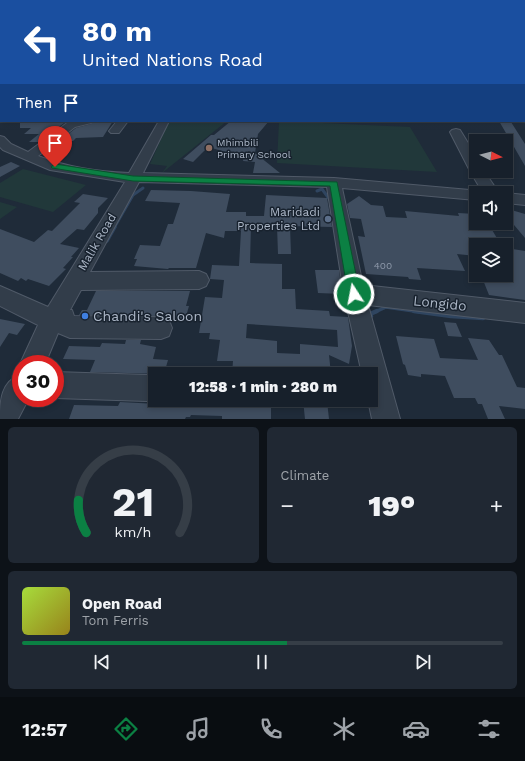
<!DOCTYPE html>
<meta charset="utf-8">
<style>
body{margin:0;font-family:"Work Sans",sans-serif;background:#202833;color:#f1f3f6;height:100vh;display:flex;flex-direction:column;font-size:15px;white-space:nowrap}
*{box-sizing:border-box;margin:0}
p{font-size:13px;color:#9ea3a9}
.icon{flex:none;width:22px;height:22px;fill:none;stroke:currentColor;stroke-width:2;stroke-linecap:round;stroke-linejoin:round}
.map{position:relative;height:419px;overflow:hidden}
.sheet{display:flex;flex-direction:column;gap:8px;padding:8px;background:#0d1218;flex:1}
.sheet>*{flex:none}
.banner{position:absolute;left:0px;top:0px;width:525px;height:122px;box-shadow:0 2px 6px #0003,0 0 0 1px #363e47;background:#1a4fa0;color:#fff;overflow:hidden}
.needle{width:26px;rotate:96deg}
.controls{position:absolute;left:469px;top:134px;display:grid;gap:8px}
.controls a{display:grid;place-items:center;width:44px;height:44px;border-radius:0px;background:#17202b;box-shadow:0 2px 6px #0003,0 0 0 1px #363e47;font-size:20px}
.speed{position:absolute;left:12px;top:355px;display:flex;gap:8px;font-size:20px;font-weight:700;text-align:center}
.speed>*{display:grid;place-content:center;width:52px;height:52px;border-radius:50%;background:#17202b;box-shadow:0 2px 6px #0003,0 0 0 1px #363e47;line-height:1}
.speed .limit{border:6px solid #d22;background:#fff;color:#111}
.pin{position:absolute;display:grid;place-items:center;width:34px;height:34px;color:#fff;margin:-41px -17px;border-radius:50% 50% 50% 0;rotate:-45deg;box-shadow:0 0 4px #0007}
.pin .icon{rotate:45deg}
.me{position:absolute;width:44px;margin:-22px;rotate:349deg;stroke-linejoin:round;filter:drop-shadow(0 0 3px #0008)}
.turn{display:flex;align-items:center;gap:14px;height:84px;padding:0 16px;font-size:18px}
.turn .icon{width:52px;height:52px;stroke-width:2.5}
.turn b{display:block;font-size:28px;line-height:34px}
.then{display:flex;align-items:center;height:38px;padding:0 16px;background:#0003;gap:8px;font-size:15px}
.big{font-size:30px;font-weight:800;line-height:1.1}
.sheet .card{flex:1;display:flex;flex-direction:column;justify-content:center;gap:6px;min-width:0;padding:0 14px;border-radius:6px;background:#202833}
.sheet .dial{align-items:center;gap:0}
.dial svg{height:104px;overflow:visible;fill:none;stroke:#363e47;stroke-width:7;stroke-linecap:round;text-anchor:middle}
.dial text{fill:#f1f3f6;stroke:none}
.song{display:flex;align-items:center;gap:12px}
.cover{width:48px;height:48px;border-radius:6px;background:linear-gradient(135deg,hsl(80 70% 55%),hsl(50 70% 35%))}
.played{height:4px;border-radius:2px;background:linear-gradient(90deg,#0b8043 55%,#363e47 55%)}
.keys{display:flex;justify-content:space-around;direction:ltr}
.heat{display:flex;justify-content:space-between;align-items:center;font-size:22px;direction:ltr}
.sheet .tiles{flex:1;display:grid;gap:8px;grid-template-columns:1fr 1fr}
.card:last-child{grid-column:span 2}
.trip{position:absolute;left:148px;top:367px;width:230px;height:40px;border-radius:0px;background:#17202b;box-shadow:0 2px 6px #0003,0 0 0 1px #363e47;font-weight:800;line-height:40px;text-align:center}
.tab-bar{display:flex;height:64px;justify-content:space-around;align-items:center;background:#090d11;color:#9ea3a9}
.tab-bar .icon{width:28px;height:28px}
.tab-bar .selected{color:#0b8043}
.tab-bar b{font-size:18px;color:#f1f3f6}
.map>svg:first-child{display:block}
</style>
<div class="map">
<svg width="525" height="419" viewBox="0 0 525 419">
<rect width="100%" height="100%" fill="#1f2b39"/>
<path fill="#21383a" d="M169 121H227L162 173 167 166 150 164Z
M279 121 410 127 437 172 277 163Z
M23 169 86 185 53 212 0 197V183Z
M0 202 17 207 0 219Z"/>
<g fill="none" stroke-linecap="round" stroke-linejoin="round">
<path stroke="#2f4560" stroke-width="3" d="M317 191 322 189 330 200
M114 228 133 195 143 188"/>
<path stroke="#2f4560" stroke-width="3.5" d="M107 241 115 227
M375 312 386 307 421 312"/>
<path stroke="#2f4560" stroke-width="4.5" d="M414 311 451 316 483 318
M371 316 370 314 377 311"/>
</g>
<path fill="#3f4d5f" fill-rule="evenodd" d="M20 121H62L59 123H64L39 142H29L39 134H24L31 128H20Z
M93 121H113L103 137 76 138 73 141H63L57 143 76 128 91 124Z
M231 121H269L258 134 255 153 280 173H253L255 162 243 161 244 157 208 147 193 162 183 159 211 135H214Z
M499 121 511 122 525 144V166Z
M11 162 20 166 0 177V167Z
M151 190 191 191 230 194 226 212H246V216H264L266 195 327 198 332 227 290 226 291 254H278L277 226 251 225 250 263 282 264V289H295L296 309 329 311 330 316 348 317 352 346 349 364 329 355 331 374H232L233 361H217L220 340 209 339 210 333H199L205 297 222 298 224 280 210 279 212 265 239 266 241 231H225L224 238 206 233 196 268H169L168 269 134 266 137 259H134L140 245 160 246 168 224H173L180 203 145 201ZM247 324 337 330 338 347 300 344V354L277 353V341L246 338Z
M83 194 108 198 98 208V213L84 230 77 229 60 244 79 248 71 257H73L63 268 66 269 49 286 28 279 26 281 21 278 18 281 0 273V229L34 242 48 230 52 231 80 203 74 202Z
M359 196 371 205 383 206 386 217 407 218 405 211 459 216 458 213 476 214V223H488L501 245H476V256L457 254 465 271 417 268 421 280 409 279 408 277 366 274 358 236 365 237 361 219 350 218 347 204Z
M508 209 525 214V238L509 219Z
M506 248 525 251V300L489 295 481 275H506Z
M315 270H339L342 294 318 293Z
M96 291H190L186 306H189L185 320H170L161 316 79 315 82 310H87Z
M0 319 25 324 17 335 9 333 0 347Z
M444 322 456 323 462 337 448 336Z
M396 336 434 339 440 358 478 360 468 338 489 340 499 355H502L517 387 525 388V409L499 406 505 419H488L482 404H478L475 398H454L445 376 421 374V377L408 375 405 365 403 364Z
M126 340H141L140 344 156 347 153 359 168 360 164 374 90 372 95 360 63 359 69 346 100 347 102 343 125 344Z
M201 400 271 402V419H222V416L191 415 190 417H186L185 419H69L74 405 118 406 120 402 176 405 177 401 200 403Z
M303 400 327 401 329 419H305Z"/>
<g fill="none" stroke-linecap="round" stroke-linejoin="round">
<g stroke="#505a68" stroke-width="2">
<path id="minor" d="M524 78 525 79V85L524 84Z
M0 94H1V100H0Z
M74 121H92L91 123 75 127 38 156C67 167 99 172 129 173L159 121H169L143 173 334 178 481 191 482 193H476V200L342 188 363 285 525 303V323L368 305 400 419H372L368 400H371V374H362L344 294 327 187 139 182 90 272 199 271 206 274 209 280 206 286 199 289 81 290 70 310H72L74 316 161 317 169 320 172 328 169 336 161 339 70 338 58 333 45 364H21V367L20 364 38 325 0 306V286L48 307 125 182 50 170 3 150 0 147V136L4 137 11 144 28 152 67 123Z
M117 121H128L119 133H111L109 131Z
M456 129 460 130 476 156V171H484L499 193H483L470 171 450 132 452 130Z
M506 193 525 195V205L506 203Z
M55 372 147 375 155 378V398L147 401 55 398Z
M21 374V398H29L18 419H0C0 400 1 382 21 374Z"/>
</g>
<use href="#minor" fill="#323d4a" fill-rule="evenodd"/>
</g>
<linearGradient id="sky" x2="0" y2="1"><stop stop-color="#11181f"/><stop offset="0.55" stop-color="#3c4a5f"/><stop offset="1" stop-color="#3c4a5f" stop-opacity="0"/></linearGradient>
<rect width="525" height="130" fill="url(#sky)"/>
<path fill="#0b8043" stroke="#07532c" d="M55 164 133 176 337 182 360 294 358 298 354 300 350 298 348 294 330 186 133 181 52 168 51 167Z"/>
<circle fill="#8d6e63" stroke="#18222e" stroke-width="1.5" cx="209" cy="148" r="4"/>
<circle fill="#5c6f8a" stroke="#18222e" stroke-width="1.5" cx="328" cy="219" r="4"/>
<circle fill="#3f7fe0" stroke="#18222e" stroke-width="1.5" cx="85" cy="316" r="4"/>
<g text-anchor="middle" stroke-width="3" stroke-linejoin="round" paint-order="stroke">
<g font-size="10" fill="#acb7c7" stroke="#18222e" text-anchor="start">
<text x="217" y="146">Mhimbili<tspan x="217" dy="12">Primary School</tspan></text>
</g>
<g font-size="10" fill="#919cad">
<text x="383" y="269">400</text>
</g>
<g font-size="12" fill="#acb7c7" stroke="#18222e" text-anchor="end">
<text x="320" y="216">Maridadi<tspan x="320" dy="14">Properties Ltd</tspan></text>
</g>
<g font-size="12" fill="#acb7c7" stroke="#18222e">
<text transform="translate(97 242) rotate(-60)" y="4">Malik Road</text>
</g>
<g font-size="14" fill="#acb7c7" stroke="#18222e">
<text transform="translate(440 303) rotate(6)" y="5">Longido</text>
</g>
<g font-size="14" fill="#acb7c7" stroke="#18222e" text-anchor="start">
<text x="93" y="321">Chandi's Saloon</text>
</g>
</g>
</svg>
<div class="controls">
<a><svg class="needle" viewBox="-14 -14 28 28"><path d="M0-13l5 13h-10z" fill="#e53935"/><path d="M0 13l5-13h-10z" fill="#9ea3a9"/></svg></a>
<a><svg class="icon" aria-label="sound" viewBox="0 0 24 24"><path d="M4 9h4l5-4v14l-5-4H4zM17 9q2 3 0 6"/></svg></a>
<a><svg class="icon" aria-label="layers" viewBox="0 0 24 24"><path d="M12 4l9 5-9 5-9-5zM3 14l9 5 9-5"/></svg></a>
</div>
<div class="speed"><div class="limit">30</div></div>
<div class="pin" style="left:55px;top:167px;background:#d93025"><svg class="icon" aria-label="arrive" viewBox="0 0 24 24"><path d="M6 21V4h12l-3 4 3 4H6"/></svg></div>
<svg class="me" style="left:354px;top:294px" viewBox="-20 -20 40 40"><circle r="17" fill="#0b8043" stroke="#fff" stroke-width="3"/><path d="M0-11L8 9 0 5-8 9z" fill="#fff"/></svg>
<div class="trip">12:58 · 1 min · 280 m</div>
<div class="banner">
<div class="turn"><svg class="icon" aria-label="left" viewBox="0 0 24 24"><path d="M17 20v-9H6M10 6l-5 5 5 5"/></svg><div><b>80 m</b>United Nations Road</div></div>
<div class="then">Then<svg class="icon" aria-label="arrive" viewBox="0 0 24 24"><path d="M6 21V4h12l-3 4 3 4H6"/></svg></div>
</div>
</div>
<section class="sheet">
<div class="tiles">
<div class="card dial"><svg viewBox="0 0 100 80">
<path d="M14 69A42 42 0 1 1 86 69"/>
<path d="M14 69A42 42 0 0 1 8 44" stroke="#0b8043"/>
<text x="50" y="56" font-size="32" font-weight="700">21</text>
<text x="50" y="72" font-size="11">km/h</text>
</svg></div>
<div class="card"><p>Climate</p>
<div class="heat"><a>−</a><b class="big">19°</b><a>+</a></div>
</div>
<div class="card">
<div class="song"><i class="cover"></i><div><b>Open Road</b><p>Tom Ferris</p></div></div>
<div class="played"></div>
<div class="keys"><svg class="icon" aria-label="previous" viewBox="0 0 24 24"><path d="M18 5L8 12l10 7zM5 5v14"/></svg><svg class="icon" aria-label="pause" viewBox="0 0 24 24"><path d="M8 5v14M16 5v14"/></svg><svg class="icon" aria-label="next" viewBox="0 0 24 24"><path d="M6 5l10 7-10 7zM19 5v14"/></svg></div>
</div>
</div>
</section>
<nav class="tab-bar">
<b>12:57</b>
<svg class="icon selected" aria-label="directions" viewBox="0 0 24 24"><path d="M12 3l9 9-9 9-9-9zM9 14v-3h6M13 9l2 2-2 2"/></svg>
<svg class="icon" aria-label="music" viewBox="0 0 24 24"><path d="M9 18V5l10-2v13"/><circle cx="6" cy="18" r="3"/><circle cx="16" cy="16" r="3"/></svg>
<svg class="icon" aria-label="phone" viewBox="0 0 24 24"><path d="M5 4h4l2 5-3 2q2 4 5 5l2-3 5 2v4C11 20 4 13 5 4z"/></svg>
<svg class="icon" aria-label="climate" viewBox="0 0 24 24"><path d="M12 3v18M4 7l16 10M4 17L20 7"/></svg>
<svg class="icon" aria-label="car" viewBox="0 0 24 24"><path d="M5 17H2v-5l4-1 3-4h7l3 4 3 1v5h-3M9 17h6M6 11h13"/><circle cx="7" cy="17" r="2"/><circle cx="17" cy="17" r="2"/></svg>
<svg class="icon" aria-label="filters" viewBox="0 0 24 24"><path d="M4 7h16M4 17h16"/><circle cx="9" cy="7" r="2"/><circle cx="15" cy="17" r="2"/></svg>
</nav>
